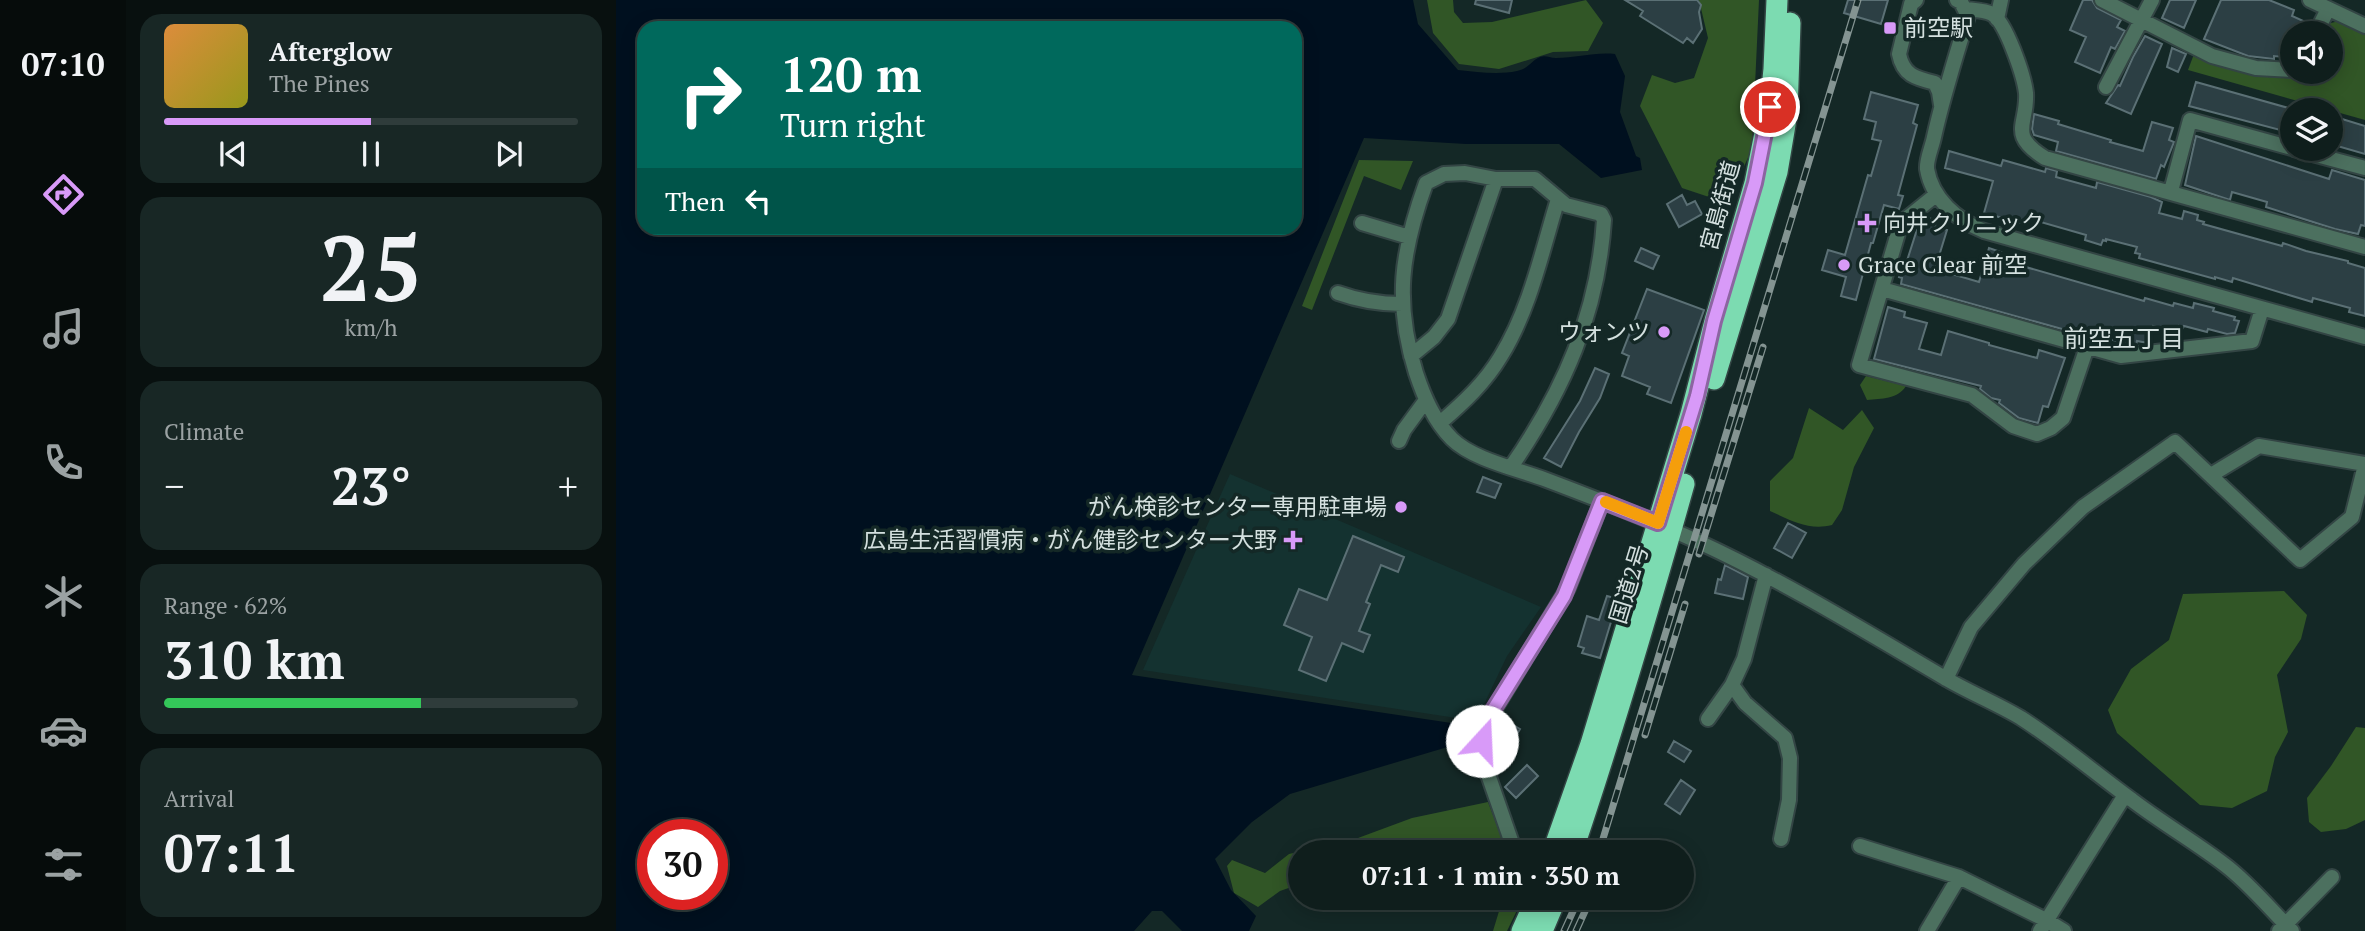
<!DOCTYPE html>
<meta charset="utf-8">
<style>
body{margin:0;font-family:"PT Serif","Noto Sans JP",serif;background:#182725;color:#f1f3f6;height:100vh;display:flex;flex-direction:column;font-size:26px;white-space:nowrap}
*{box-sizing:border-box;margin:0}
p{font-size:23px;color:#9ba2a3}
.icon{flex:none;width:38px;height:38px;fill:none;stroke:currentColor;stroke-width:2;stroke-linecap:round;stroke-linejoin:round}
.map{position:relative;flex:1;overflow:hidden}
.details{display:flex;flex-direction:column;gap:14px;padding:14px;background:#08100f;width:490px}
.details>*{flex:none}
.banner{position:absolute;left:21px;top:21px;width:665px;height:214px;border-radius:21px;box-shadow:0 4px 18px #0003,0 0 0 2px #2f3c3b;background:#00695c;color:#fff;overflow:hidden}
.buttons{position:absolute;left:1664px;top:21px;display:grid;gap:14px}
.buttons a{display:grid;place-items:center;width:63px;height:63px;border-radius:50%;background:#0f1e1c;box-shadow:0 4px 18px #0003,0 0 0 2px #2f3c3b;font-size:35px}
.speed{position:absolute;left:21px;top:819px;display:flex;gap:14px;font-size:35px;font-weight:700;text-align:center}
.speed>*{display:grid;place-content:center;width:91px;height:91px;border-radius:50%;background:#0f1e1c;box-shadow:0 4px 18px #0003,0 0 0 2px #2f3c3b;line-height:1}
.speed .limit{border:10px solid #d22;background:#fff;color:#111}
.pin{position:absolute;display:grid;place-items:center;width:60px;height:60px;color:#fff;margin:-30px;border:4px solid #fff;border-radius:50%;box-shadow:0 2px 7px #0007}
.me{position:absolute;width:77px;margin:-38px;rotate:20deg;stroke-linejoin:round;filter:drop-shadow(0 0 5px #0008)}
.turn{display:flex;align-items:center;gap:24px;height:147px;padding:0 28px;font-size:32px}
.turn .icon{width:91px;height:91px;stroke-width:2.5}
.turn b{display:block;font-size:49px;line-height:60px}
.then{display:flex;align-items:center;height:66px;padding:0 28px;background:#0003;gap:14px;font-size:26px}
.big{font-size:52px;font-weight:700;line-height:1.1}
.details .tile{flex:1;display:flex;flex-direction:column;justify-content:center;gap:10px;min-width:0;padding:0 24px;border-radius:21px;background:#182725}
.details .dial{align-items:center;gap:0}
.dial b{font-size:91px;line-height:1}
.song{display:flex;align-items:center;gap:21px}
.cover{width:84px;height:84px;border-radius:10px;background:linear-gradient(135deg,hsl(30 70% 55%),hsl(60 70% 35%))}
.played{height:7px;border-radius:4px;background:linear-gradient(90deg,#d89af8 50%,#2f3c3b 50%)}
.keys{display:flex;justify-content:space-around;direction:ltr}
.heat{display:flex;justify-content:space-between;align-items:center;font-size:38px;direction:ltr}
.charge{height:10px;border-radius:5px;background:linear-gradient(90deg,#34c759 62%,#2f3c3b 0)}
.trip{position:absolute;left:672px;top:840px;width:406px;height:70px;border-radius:35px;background:#0f1e1c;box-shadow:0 4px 18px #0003,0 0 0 2px #2f3c3b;font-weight:700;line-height:70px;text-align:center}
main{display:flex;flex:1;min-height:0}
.tabs{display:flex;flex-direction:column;width:126px;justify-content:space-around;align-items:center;background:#060c0b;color:#9ba2a3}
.tabs .icon{width:49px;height:49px}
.tabs .selected{color:#d89af8}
.tabs b{font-size:32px;color:#f1f3f6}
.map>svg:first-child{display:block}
</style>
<main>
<nav class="tabs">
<b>07:10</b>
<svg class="icon selected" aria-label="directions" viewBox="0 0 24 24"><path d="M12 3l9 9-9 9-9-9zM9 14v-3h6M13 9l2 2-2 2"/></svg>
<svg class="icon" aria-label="music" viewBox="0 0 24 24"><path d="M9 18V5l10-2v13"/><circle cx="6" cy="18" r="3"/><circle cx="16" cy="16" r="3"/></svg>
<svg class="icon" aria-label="phone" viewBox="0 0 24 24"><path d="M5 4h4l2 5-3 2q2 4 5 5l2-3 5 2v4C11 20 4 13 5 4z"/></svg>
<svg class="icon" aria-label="climate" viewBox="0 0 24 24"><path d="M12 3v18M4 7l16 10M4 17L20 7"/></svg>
<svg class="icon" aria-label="car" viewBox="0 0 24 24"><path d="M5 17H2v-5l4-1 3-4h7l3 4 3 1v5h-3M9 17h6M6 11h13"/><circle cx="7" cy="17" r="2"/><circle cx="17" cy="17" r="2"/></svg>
<svg class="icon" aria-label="filters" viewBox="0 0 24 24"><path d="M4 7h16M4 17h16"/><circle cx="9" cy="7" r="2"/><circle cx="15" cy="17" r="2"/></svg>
</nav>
<section class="details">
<div class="tile">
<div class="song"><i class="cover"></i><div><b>Afterglow</b><p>The Pines</p></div></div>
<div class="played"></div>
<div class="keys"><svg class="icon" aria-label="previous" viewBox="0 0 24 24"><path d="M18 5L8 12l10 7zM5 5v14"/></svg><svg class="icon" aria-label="pause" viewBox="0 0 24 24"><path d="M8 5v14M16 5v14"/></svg><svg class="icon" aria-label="next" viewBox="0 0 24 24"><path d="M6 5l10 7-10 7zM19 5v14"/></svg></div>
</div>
<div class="tile dial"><b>25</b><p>km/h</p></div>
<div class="tile"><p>Climate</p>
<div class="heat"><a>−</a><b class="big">23°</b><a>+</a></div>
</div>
<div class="tile"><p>Range · 62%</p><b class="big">310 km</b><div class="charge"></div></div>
<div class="tile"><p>Arrival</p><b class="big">07:11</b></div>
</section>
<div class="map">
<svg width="1749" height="931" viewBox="0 0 1749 931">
<rect width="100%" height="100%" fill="#142826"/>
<path fill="#143230" d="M614 474 925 607 891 656 860 721 527 670Z"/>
<path fill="#315626" d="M811 0H837L838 12 847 23 876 22 970 0 987 23 972 51 937 52 883 69 843 64 817 33Z
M1083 0H1143L1136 149 1119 186 1093 197 1066 188 1024 106 1036 75 1059 83 1078 78 1092 38Z
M1723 21 1749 33V120L1572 70 1578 54 1638 74 1685 76 1687 72H1715V33H1707L1711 24Z
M743 160 797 161 785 190 748 176 696 310 686 306Z
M1250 376 1290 386C1281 400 1266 398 1251 400L1244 385Z
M1193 408 1227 430 1246 410 1258 428 1238 467 1226 510 1216 525C1193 531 1174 520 1154 511V481L1177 458Z
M1668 591 1691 615 1685 639 1661 675 1672 732 1659 757 1651 791 1616 808 1584 805 1501 733 1492 710 1515 669 1553 640 1567 594Z
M1740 727 1749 728V820L1730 829 1705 832 1693 822 1691 798 1715 766Z
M872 802 891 852H848L837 845H803L786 852H684V884L664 891 642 907 618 893 611 866 616 860 649 873 673 854 742 838 796 818Z
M887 898H907L891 931H877Z"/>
<path fill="#00101f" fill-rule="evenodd" d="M0 0H797L802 24 842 70C862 72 882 75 901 71 912 69 915 61 924 57 930 55 933 58 940 58 960 58 978 52 999 54L1009 76 1004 112 1020 156 1024 158 1026 170 985 178 943 144H850L748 138 516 675 842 724 850 723 853 734 845 743 674 794 636 822 599 859 615 890 640 916 633 931H566L546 911H536L518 931H0ZM28 28H679V228H28ZM37 835H96V894H37Z"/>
<path fill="#2c3f44" stroke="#5b7075" stroke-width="2" d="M860 0H896L893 13 859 4Z
M1009 0H1081L1085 5 1083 12 1086 29 1077 43 1071 38 1067 43 1024 16 1027 11Z
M1232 0H1272L1265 24 1228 13Z
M1467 0H1476L1481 8 1505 20 1501 27 1509 31 1499 49 1495 47 1484 73 1459 62 1470 37 1454 30Z
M1554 0H1580L1568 28 1546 18Z
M1605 0H1653L1678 10 1676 16 1694 24 1690 33H1676V40L1670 37 1668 57 1658 56V59L1632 56 1588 39Z
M1529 36 1546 44 1515 114 1490 103 1502 85 1504 86 1517 57Z
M1556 48 1570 54 1562 72 1551 67Z
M1580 82 1676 109V133L1573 106Z
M1255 92 1302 105 1297 123 1301 125 1282 195 1287 196 1283 209 1268 205 1257 243H1255L1240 300 1225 296 1230 277 1206 270 1212 250 1229 255 1252 175 1255 176 1265 141 1256 139 1260 122 1248 119Z
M1418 114 1443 121 1442 124 1495 140 1494 142 1527 151 1536 122 1557 128 1553 140 1558 142 1548 167 1545 165 1540 179 1440 151 1442 142 1418 135 1416 129Z
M1726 119 1749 126V154L1718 145Z
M1580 136 1713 179 1716 170 1749 180V226L1745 225 1742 234 1719 229 1650 207 1651 202 1616 192 1614 200 1569 185Z
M1333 151 1385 166 1387 160 1429 172 1430 168 1441 171 1440 177 1451 180 1480 188 1481 182 1535 197 1546 202 1543 213 1566 219 1568 211 1582 215 1581 220 1588 222 1587 224 1666 246 1667 243 1690 251 1732 261V263L1749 268V316L1733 312 1734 308 1697 298 1696 302 1617 278 1616 282 1599 277V279L1523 258 1524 254 1519 253 1521 247 1490 239V241L1487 240 1485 245 1469 240 1470 235 1411 218 1409 224 1368 213 1377 181 1329 168Z
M1066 195 1071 205 1079 201 1086 214 1063 227 1051 204Z
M1308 217 1320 220 1319 227 1331 230 1319 269 1363 282 1373 248 1385 252 1382 259 1528 301 1529 298 1557 306 1558 303 1577 308 1578 303 1598 308 1597 311 1619 317 1618 320 1623 321 1619 333 1611 334 1592 329 1591 332 1568 326 1567 328 1563 326 1562 333 1537 326 1532 343 1521 341 1520 345H1515L1472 333 1471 336 1285 284 1286 278 1283 277 1286 266 1289 267 1304 220Z
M1025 248 1043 256 1037 269 1019 261Z
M1031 289 1088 310 1055 403 1031 394 1034 387 1006 376 1013 356 1006 353Z
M1272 307 1289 312 1288 317 1311 323 1303 349 1325 355 1332 331 1373 343V345L1421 358 1423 350 1449 358 1432 407 1427 406 1422 423 1403 418 1383 403 1384 400 1375 398 1364 389 1365 386 1258 359Z
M979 368 993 374 984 398 963 432 945 467 928 458 964 401Z
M867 477 885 484 879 498 861 492Z
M1172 523 1190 533 1176 558 1158 548Z
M737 536 788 557 782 572 765 565 750 602 754 604 743 631 754 635 747 652 726 643 710 681 683 670 696 637 668 625 683 589 711 600Z
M1109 565 1132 577 1127 599 1099 593 1102 579 1105 580Z
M991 596 1002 599 984 658 966 653 968 648 962 646 971 616 983 620Z
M892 722 904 729 894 746 882 739Z
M1058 741 1075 751 1068 762 1052 752Z
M911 765 922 776 900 798 889 787Z
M1065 780 1079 790 1064 814 1049 804Z"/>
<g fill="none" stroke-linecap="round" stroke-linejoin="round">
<g stroke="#334544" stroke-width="18">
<path id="minor" d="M1300 0 1295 4 1283 54C1287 75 1299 78 1319 83L1323 92 1325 105
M1341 0 1345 2 1352 16C1340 56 1327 96 1318 137 1316 147 1310 160 1311 169 1316 199 1341 220 1368 231L1749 337
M1486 0 1596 56 1640 68 1676 70
M1694 0 1749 26
M1349 9C1357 10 1369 10 1376 14 1390 22 1408 76 1410 93 1412 125 1391 134 1429 158L1749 247
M1381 19 1385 0
M1700 33 1712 9
M1490 87 1536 0
M1678 149 1749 168
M1555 191 1574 120 1676 148
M1321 194 1285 223 1243 365 1356 395 1397 426 1421 434 1435 428 1447 418 1471 347
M746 223 793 237
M1266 289 1505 356 1636 341 1646 309
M722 293C744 301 763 304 786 304
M795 356 818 337 832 319 880 179
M824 423C847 403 869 383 885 356 914 309 926 251 942 199
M783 441 788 430 810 400
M895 467C948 390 982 313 988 220L985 214 950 205 919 179H880L849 173 828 174 810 183C785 252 778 302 800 373 808 397 818 421 836 439 856 459 901 469 928 479 981 499 1033 519 1085 543 1169 582 1247 630 1327 677 1352 692 1380 703 1405 718 1444 743 1479 773 1516 800 1546 823 1579 842 1609 865 1634 884 1654 909 1676 931
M1595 475 1643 446 1749 464
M1330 679 1355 627 1408 564 1467 507 1559 442 1684 560 1736 517 1749 465
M1116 685 1129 703 1169 738 1174 758 1173 800 1165 839
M1092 719 1116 685 1128 659 1150 575
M1244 846 1343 877 1430 920 1448 931
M899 852 866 757V741L869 725 952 588 986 501
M1311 931 1343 877
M1424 931 1509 795
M1663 931 1716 877"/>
</g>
<g stroke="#334544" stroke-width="24">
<path id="highway" d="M1098 379 1161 172 1171 113 1174 23
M937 852 975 744 1075 414 1099 321 1139 183 1154 108 1158 69 1161 0
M956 852C997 731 1033 608 1068 484
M906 931 921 898
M926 931 940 898"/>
</g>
<use href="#minor" stroke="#4c705f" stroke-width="14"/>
<use href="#highway" stroke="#7cdbb1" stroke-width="21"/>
<g stroke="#849492" stroke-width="7">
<path id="rail" d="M1083 554 1147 347
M1029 735 1069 604
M983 852 1242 0
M948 931 963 898
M960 931 975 898"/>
</g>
<use href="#rail" stroke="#142826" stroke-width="4.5" stroke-dasharray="13" stroke-linecap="butt"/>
</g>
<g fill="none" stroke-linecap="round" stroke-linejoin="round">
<g stroke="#8c64a1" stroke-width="18">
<path id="route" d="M866 741 869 725 877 710 948 596 986 501 1042 523 1081 396 1098 321 1139 183 1154 107"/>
</g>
<use href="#route" stroke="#d89af8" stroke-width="12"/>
<path stroke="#f59e0b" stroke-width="12" d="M990 502 1042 523 1070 432"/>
</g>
<g fill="#d89af8" stroke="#142826" stroke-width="2.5">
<rect x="1267" y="21" width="14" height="14" rx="3.5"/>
<path d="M1247.5 212.5h7v7h7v7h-7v7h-7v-7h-7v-7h7z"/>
<circle cx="1228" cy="265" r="7"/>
<circle cx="1048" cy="332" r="7"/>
<circle cx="785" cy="507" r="7"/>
<path d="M673.5 529.5h7v7h7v7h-7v7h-7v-7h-7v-7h7z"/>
</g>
<g text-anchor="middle" stroke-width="7" stroke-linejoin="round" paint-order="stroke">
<g font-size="23" fill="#d4e0df" stroke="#142826" text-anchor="start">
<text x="1288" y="36">前空駅</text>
<text x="1267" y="231">向井クリニック</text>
<text x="1242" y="273">Grace Clear 前空</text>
<text x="1034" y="340" text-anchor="end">ウォンツ</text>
<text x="771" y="515" text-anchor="end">がん検診センター専用駐車場</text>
<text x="661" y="548" text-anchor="end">広島生活習慣病・がん健診センター大野</text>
</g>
<g font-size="23" fill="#d4e0df" stroke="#142826">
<text transform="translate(1104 206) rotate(-75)" y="8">宮島街道</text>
<text transform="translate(1013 584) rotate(-73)" y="8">国道2号</text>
</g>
<g font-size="24" fill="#d4e0df" stroke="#142826">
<text x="1508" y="347">前空五丁目</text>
</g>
</g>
</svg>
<div class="buttons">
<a><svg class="icon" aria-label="sound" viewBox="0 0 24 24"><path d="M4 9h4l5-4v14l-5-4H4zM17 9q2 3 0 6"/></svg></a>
<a><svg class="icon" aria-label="layers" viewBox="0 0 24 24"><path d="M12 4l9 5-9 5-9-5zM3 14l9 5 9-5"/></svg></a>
</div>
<div class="speed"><div class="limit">30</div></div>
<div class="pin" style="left:1154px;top:107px;background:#d93025"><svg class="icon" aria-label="arrive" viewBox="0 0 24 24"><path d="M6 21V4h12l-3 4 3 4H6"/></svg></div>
<svg class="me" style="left:866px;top:741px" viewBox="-20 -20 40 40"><circle r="19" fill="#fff"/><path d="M0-13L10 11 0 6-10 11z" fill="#d89af8"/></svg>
<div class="trip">07:11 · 1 min · 350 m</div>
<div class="banner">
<div class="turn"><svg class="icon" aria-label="right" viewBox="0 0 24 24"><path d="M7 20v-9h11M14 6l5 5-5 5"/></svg><div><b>120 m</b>Turn right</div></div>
<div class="then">Then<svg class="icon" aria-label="left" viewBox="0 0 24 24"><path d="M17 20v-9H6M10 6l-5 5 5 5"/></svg></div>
</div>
</div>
</main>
